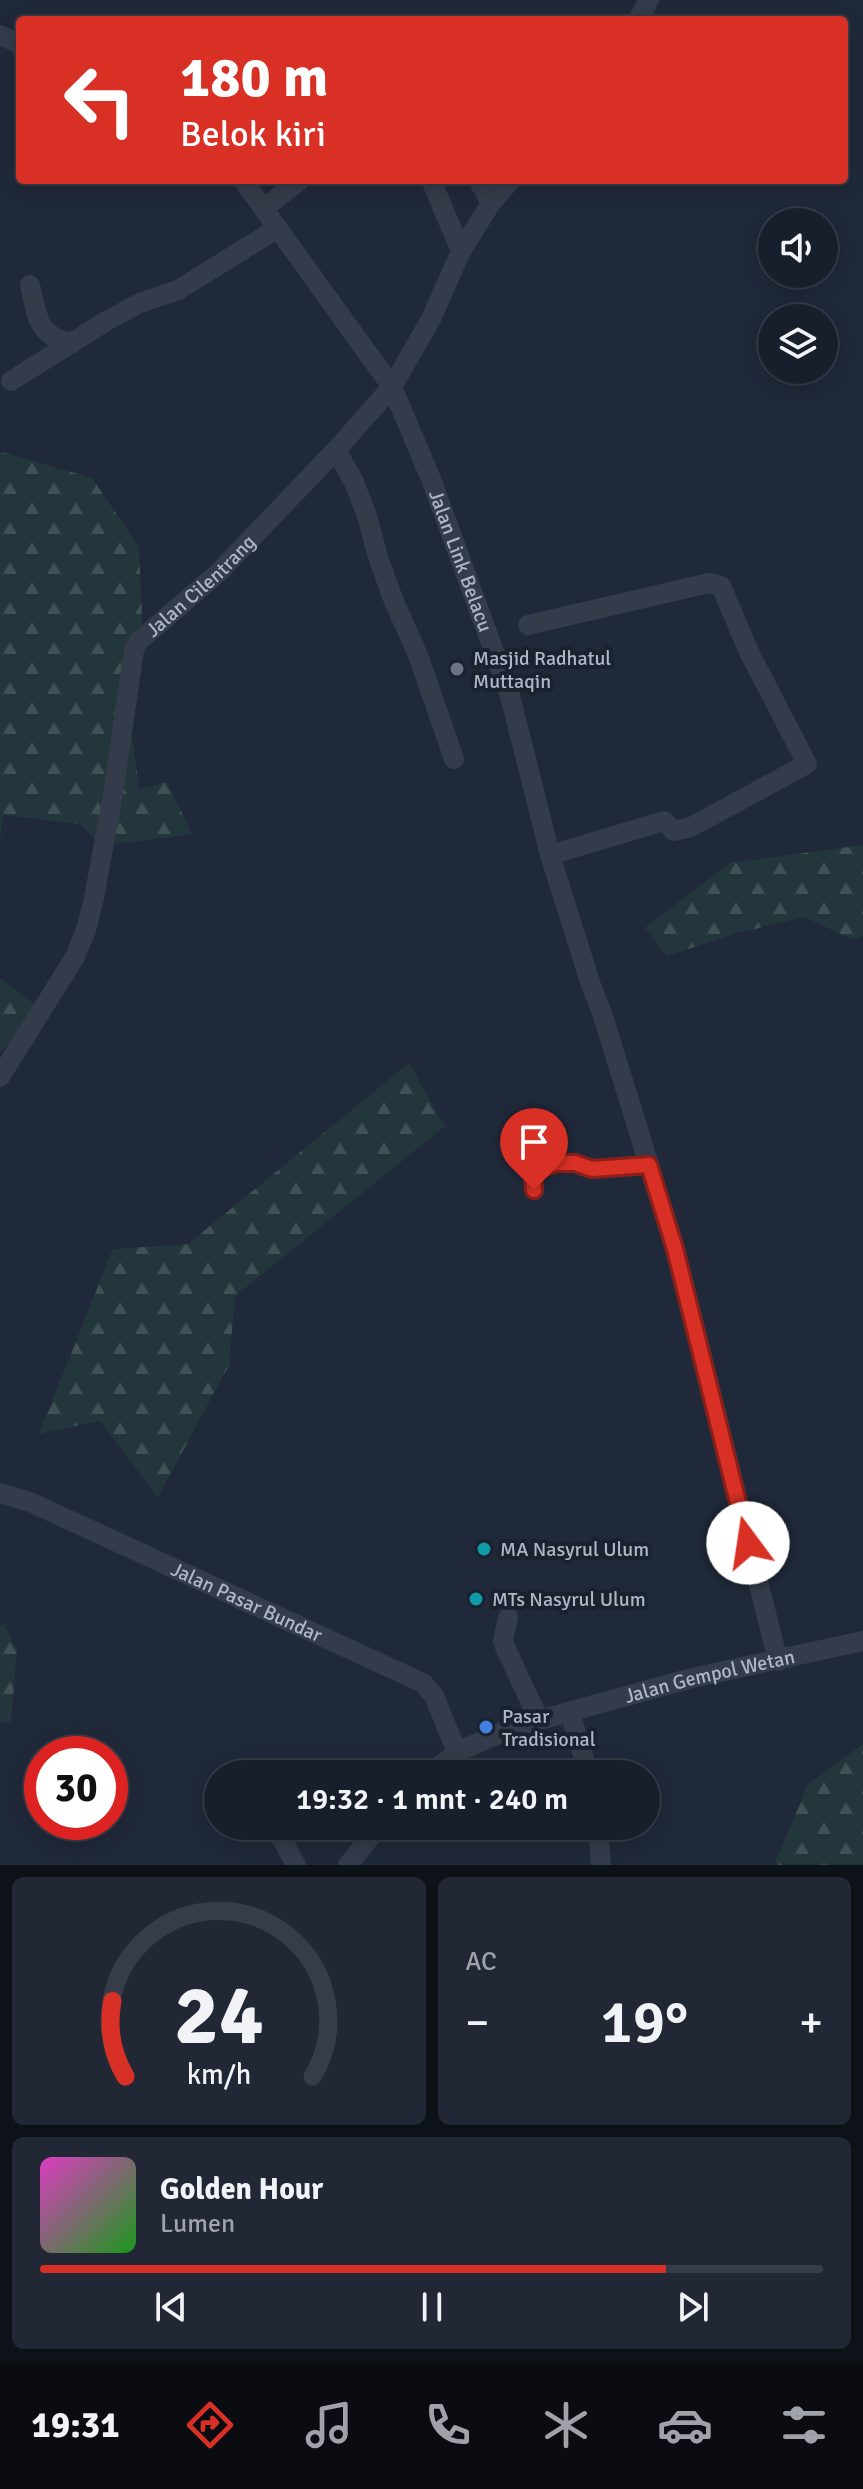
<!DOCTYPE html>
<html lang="id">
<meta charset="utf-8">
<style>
body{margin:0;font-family:Signika,sans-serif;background:#212734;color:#f1f3f6;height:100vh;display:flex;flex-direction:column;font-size:30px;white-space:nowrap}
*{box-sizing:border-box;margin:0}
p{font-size:26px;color:#9fa2a9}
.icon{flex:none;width:44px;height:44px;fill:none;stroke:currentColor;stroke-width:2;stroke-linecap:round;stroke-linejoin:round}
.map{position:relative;height:1865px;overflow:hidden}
.details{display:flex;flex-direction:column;gap:12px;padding:12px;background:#0d1118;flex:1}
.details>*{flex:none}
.top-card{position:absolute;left:16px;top:16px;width:832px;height:168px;border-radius:8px;box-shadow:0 4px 20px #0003,0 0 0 2px #363d48;background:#d93025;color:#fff;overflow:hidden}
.fabs{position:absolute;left:758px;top:208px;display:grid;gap:16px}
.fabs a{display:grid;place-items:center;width:80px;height:80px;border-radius:50%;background:#181f2c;box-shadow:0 4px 20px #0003,0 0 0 2px #363d48;font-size:40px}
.speed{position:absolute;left:24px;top:1736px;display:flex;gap:16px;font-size:40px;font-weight:700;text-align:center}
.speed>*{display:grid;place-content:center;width:104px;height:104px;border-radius:50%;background:#181f2c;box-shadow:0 4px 20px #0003,0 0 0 2px #363d48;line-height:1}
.speed .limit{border:12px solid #d22;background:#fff;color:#111}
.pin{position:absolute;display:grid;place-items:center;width:68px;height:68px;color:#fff;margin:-82px -34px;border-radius:50% 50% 50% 0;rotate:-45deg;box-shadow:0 0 8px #0007}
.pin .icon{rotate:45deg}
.me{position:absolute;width:88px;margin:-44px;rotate:346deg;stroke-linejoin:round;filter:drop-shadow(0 0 6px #0008)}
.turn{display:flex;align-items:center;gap:28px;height:168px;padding:0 32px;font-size:36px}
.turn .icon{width:104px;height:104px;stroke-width:2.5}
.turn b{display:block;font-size:56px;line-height:68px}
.big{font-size:60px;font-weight:600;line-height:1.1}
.details .widget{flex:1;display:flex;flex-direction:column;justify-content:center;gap:12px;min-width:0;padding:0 28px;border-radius:12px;background:#212734}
.details .dial{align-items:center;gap:0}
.dial svg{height:208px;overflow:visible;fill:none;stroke:#363d48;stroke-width:7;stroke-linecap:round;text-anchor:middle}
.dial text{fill:#f1f3f6;stroke:none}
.song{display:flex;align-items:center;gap:24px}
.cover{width:96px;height:96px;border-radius:12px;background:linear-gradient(135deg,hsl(310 70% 55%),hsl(120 70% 35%))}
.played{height:8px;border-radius:4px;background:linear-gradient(90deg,#d93025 80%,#363d48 80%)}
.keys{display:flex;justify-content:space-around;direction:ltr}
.heat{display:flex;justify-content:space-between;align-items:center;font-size:44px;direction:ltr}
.details .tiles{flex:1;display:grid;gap:12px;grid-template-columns:1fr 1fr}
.widget:last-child{grid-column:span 2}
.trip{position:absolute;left:204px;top:1760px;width:456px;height:80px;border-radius:40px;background:#181f2c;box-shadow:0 4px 20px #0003,0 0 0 2px #363d48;font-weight:600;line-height:80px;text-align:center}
.menu{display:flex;height:128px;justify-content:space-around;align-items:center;background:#0a0c12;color:#9fa2a9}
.menu .icon{width:56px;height:56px}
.menu .on{color:#d93025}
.menu b{font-size:36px;color:#f1f3f6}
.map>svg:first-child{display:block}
</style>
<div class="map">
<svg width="863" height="1865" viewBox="0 0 863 1865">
<defs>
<pattern id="forest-firs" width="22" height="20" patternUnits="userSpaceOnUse" patternTransform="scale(2)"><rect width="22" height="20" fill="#22363b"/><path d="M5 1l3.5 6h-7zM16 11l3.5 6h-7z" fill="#405156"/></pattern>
</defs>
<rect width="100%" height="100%" fill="#20293a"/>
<path fill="url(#forest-firs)" d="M2 452 92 478 139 547 143 638 130 720 139 789 167 782 192 834 102 846 80 824 3 815 0 840V453Z
M863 845V936L853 940 805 917 737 933 667 956 645 928 730 863Z
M0 978 46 1013 0 1052Z
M409 1063 445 1126 235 1296 229 1365 158 1497 100 1421 39 1434 113 1249 188 1244Z
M4 1624 17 1650 11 1722 0 1724V1626Z
M863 1744V1865H774L808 1784Z"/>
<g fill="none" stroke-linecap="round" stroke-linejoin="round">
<g stroke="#343b4a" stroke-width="20">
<path d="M638 20 649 0"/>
<path d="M0 35 20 44"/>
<path id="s1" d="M243 180 392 387 431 479 509 692 550 855 591 985 603 1016 675 1249 778 1661"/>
<path d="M431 180 461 251"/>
<path d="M478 180 491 203"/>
<path d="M264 208 300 180"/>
<path d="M30 285C37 315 37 337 72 343"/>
<path d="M11 381 108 320 140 303 178 290 278 228"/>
<path d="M336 450 354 482 367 516 378 557 393 599 418 655 454 759"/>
<path d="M528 625 709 583 721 586 749 652 807 764 691 827 674 831 664 821 550 855"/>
<path id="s2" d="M0 1077 75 957 86 930 94 898 113 794 134 650 139 641 219 572 336 450 392 387 431 319 461 251 491 203 511 180"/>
<path d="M534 1190 533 1177 535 1170 557 1163H575L592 1169 649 1165"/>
<path id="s3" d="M0 1493 30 1502 423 1683 434 1696 457 1752"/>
<path d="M508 1617 503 1641 505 1647 539 1720"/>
<path d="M570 1713 589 1774"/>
<path id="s4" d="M429 1774 457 1752 514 1727 692 1678 863 1641"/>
<path d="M275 1826 296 1865"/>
<path d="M598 1826 601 1865"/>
<path d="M348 1865 379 1826"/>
</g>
</g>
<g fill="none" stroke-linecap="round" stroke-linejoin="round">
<g stroke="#8d1f18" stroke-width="20">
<path id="route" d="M534 1190 533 1177 535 1170 557 1163H575L592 1169 649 1165 675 1249 748 1543"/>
</g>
<use href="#route" stroke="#d93025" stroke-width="14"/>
</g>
<circle fill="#6b7280" stroke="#1a212f" stroke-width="3" cx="457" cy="669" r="8"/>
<g fill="#0f9aa8" stroke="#1a212f" stroke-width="3">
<circle cx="484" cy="1549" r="8"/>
<circle cx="476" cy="1599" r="8"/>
</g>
<circle fill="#3f7fe0" stroke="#1a212f" stroke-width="3" cx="486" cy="1727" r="8"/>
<g text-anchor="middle" stroke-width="8" stroke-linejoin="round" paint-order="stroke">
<g font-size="20" fill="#afb6c7" stroke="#1a212f">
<text dy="7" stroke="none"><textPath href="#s1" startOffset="442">Jalan Link Belacu</textPath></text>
<text dy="7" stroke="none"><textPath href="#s2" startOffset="548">Jalan Cilentrang</textPath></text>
<text dy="7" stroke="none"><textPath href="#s3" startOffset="270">Jalan Pasar Bundar</textPath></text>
<text dy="7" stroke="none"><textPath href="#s4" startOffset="300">Jalan Gempol Wetan</textPath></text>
</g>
<g font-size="20" fill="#afb6c7" stroke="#1a212f" text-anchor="start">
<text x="473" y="665">Masjid Radhatul<tspan x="473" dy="23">Muttaqin</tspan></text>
<text x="500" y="1556">MA Nasyrul Ulum</text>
<text x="492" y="1606">MTs Nasyrul Ulum</text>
<text x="502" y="1723">Pasar<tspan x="502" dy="23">Tradisional</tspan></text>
</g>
</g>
</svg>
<div class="fabs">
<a><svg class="icon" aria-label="sound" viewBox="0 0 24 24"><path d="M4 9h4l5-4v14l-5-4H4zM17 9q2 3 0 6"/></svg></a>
<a><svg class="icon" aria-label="layers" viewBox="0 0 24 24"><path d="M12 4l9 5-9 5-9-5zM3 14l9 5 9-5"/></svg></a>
</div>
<div class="speed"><div class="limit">30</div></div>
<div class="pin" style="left:534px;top:1190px;background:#d93025"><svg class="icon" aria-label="arrive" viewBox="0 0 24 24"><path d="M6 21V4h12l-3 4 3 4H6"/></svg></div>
<svg class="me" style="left:748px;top:1543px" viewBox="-20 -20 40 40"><circle r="19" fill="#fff"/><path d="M0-13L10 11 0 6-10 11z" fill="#d93025"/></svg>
<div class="trip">19:32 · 1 mnt · 240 m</div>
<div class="top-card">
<div class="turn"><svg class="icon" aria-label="left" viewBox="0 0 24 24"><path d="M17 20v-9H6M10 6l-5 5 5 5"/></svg><div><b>180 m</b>Belok kiri</div></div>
</div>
</div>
<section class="details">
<div class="tiles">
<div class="widget dial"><svg viewBox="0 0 100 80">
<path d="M14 69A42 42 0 1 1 86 69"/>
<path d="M14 69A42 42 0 0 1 9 40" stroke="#d93025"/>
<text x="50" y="56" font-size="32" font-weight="700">24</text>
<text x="50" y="72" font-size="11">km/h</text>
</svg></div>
<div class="widget"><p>AC</p>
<div class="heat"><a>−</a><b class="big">19°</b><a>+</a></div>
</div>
<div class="widget">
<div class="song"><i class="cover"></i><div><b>Golden Hour</b><p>Lumen</p></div></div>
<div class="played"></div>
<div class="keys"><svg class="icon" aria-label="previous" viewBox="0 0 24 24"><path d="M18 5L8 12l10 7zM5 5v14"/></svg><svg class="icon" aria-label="pause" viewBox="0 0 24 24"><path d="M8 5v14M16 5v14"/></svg><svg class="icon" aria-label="next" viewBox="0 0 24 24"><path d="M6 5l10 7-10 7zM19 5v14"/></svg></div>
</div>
</div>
</section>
<nav class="menu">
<b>19:31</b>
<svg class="icon on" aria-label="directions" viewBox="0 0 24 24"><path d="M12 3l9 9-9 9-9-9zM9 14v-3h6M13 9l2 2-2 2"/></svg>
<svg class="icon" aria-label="music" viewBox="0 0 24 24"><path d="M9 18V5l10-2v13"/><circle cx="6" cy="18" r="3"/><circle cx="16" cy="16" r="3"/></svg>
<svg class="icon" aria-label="phone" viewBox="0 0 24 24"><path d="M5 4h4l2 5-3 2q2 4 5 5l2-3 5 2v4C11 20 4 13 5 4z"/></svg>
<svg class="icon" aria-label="climate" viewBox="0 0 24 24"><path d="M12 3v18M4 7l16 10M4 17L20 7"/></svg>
<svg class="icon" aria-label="car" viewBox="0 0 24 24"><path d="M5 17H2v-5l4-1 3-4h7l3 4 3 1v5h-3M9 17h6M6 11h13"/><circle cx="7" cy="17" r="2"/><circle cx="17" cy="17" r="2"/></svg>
<svg class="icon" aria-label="filters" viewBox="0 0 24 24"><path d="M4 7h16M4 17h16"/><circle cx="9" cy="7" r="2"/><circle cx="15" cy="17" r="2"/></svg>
</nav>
